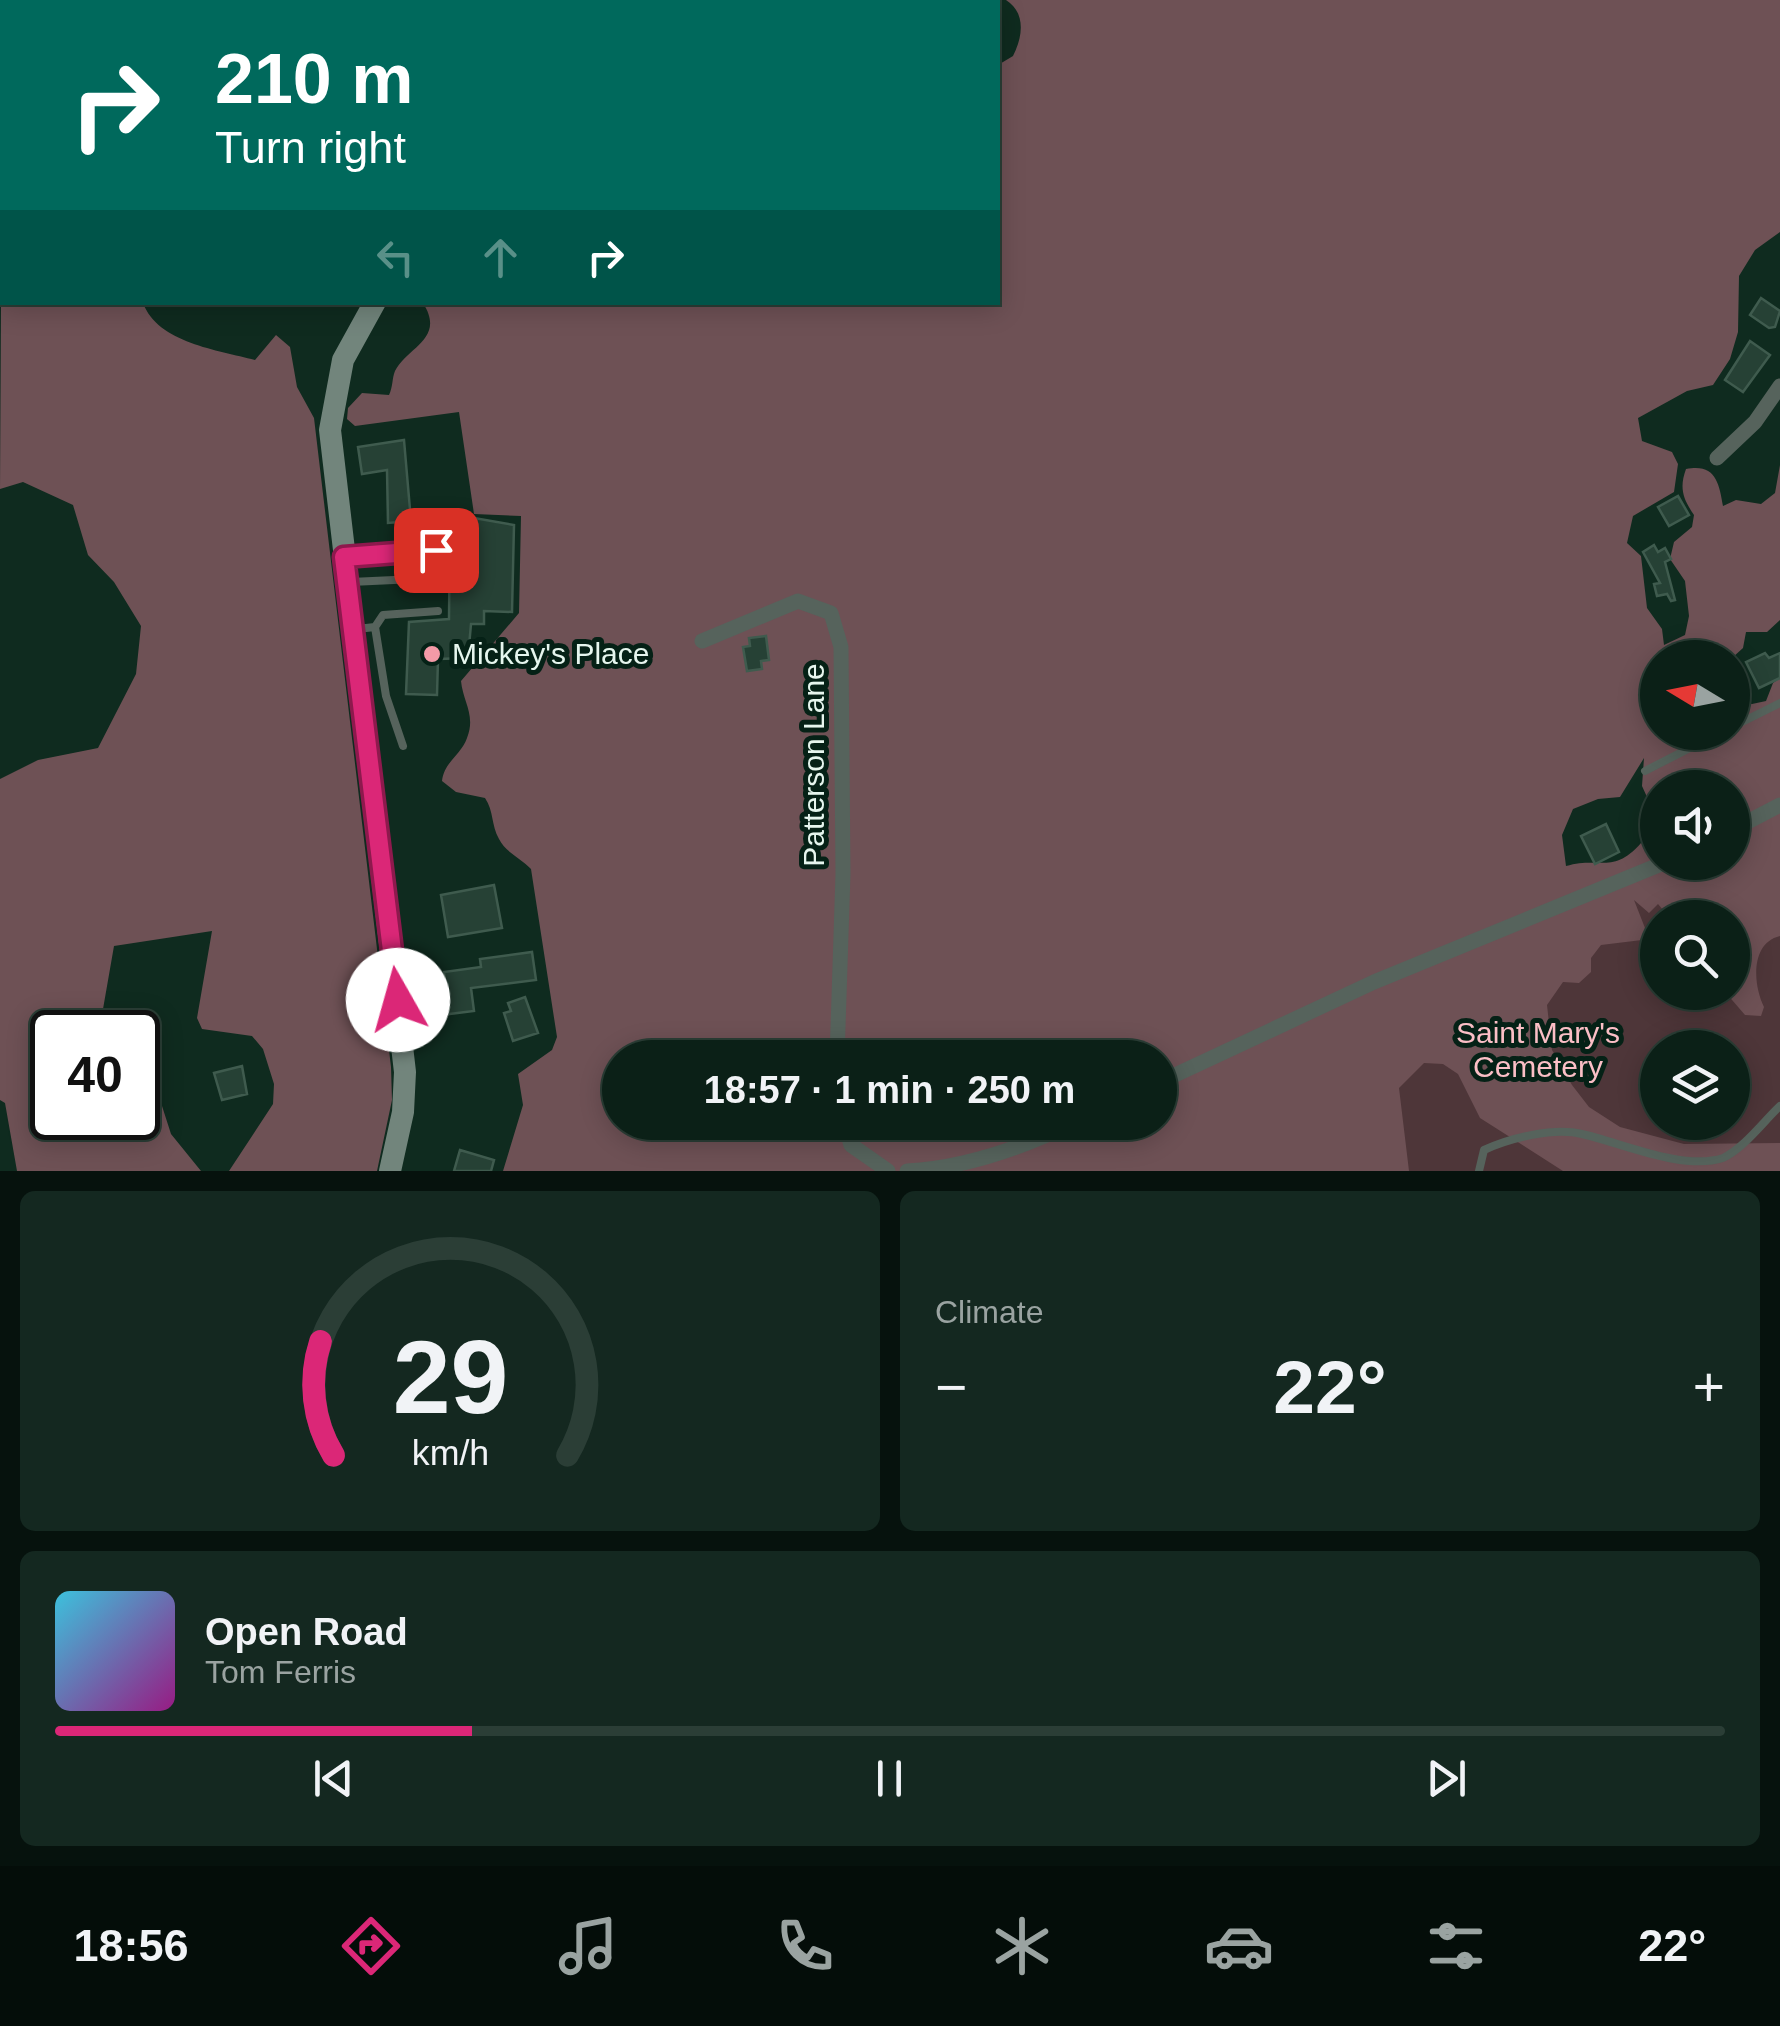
<!DOCTYPE html>
<meta charset="utf-8">
<style>
body{margin:0;font-family:Helvetica,sans-serif;background:#142820;color:#f1f3f6;height:100vh;display:flex;flex-direction:column;font-size:38px;white-space:nowrap}
*{box-sizing:border-box;margin:0}
p{font-size:32px;color:#9aa3a1}
.icon{flex:none;width:55px;height:55px;fill:none;stroke:currentColor;stroke-width:2;stroke-linecap:round;stroke-linejoin:round}
.map{position:relative;height:1171px;overflow:hidden}
.drawer{display:flex;flex-direction:column;gap:20px;padding:20px;background:#06120d;flex:1}
.drawer>*{flex:none}
.top-card{position:absolute;left:0px;top:0px;width:1000px;height:305px;box-shadow:0 5px 25px #0003,0 0 0 2px #2b3e36;background:#00695c;color:#fff;overflow:hidden}
.needle{width:65px;rotate:280deg}
.tools{position:absolute;left:1640px;top:640px;display:grid;gap:20px}
.tools a{display:grid;place-items:center;width:110px;height:110px;border-radius:50%;background:#0b2017;box-shadow:0 5px 25px #0003,0 0 0 2px #2b3e36;font-size:50px}
.speed{position:absolute;left:30px;top:1010px;display:flex;gap:20px;font-size:50px;font-weight:700;text-align:center}
.speed>*{display:grid;place-content:center;width:130px;height:130px;border-radius:50%;background:#0b2017;box-shadow:0 5px 25px #0003,0 0 0 2px #2b3e36;line-height:1}
.speed .limit{border:5px solid #111;border-radius:15px;background:#fff;color:#111}
.pin{position:absolute;display:grid;place-items:center;width:85px;height:85px;color:#fff;margin:-42px;border-radius:20px;box-shadow:0 5px 15px #0006}
.me{position:absolute;width:110px;margin:-55px;rotate:353deg;stroke-linejoin:round;filter:drop-shadow(0 0 8px #0008)}
.turn{display:flex;align-items:center;gap:35px;height:210px;padding:0 50px;font-size:45px}
.turn .icon{width:130px;height:130px;stroke-width:2.5}
.turn b{display:block;font-size:70px;line-height:85px}
.lanes{display:flex;align-items:center;height:95px;padding:0 50px;background:#0003;justify-content:center;gap:50px;direction:ltr}
.lanes .off{opacity:.35}
.big{font-size:75px;font-weight:800;line-height:1.1}
.drawer .card{flex:1;display:flex;flex-direction:column;justify-content:center;gap:15px;min-width:0;padding:0 35px;border-radius:15px;background:#142820}
.drawer .dial{align-items:center;gap:0}
.dial svg{height:260px;overflow:visible;fill:none;stroke:#2b3e36;stroke-width:7;stroke-linecap:round;text-anchor:middle}
.dial text{fill:#f1f3f6;stroke:none}
.song{display:flex;align-items:center;gap:30px}
.cover{width:120px;height:120px;border-radius:15px;background:linear-gradient(135deg,hsl(190 70% 55%),hsl(310 70% 35%))}
.played{height:10px;border-radius:5px;background:linear-gradient(90deg,#db2777 25%,#2b3e36 25%)}
.keys{display:flex;justify-content:space-around;direction:ltr}
.heat{display:flex;justify-content:space-between;align-items:center;font-size:55px;direction:ltr}
.drawer .tiles{flex:1;display:grid;gap:20px;grid-template-columns:1fr 1fr}
.card:last-child{grid-column:span 2}
.trip{position:absolute;left:602px;top:1040px;width:575px;height:100px;border-radius:50px;background:#0b2017;box-shadow:0 5px 25px #0003,0 0 0 2px #2b3e36;font-weight:800;line-height:100px;text-align:center}
.tabs{display:flex;height:160px;justify-content:space-around;align-items:center;background:#040d09;color:#9aa3a1}
.tabs .icon{width:70px;height:70px}
.tabs .on{color:#db2777}
.tabs b{font-size:45px;color:#f1f3f6}
.map>svg:first-child{display:block}
</style>
<div class="map">
<svg width="1780" height="1171" viewBox="0 0 1780 1171">
<rect width="100%" height="100%" fill="#0f2b1f"/>
<path fill="#4e3639" fill-rule="evenodd" d="M1780 808V1171H1386L1340 1001 1732 862ZM1658 918H1732V992H1658ZM1658 1048H1732V1122H1658Z"/>
<path fill="#6e5155" fill-rule="evenodd" d="M1006 0H1780V232L1755 250 1739 276 1738 332 1730 359 1713 385 1687 391 1638 418 1642 441 1672 452 1678 464 1674 492 1633 516 1627 543 1641 556 1647 608 1662 629 1664 645 1685 635 1689 616 1685 581 1670 559 1674 542 1692 527 1694 515C1683 499 1679 488 1686 469 1715 463 1719 482 1723 506L1736 500 1761 504 1775 493 1780 465V620L1767 632H1746L1743 648 1732 658H1658V732H1732L1733 700 1752 704 1766 701 1773 683 1780 678V936C1750 943 1753 985 1764 1007L1761 1016 1745 1015 1726 993 1732 992V918L1669 917 1658 904 1649 913 1634 900 1645 928 1642 940 1601 945 1591 958V972L1579 983 1563 982 1547 1005 1552 1050 1572 1085 1589 1107 1620 1127 1684 1144 1780 1143V1171H1563L1480 1118 1458 1074 1443 1064 1424 1063 1399 1088 1409 1171H503L523 1105 518 1074 552 1050 557 1037 531 869C521 858 506 853 499 839 491 825 494 811 485 798L456 792 442 781C444 762 461 755 467 738 476 715 463 702 461 681L519 613 521 516 474 514 459 412 355 426 347 419 348 408 362 393 389 395C393 387 392 378 395 371 407 347 446 339 423 303L998 302V65L1013 56C1023 36 1026 13 1006 0ZM1644 758 1642 786 1657 819 1658 788H1732V862H1658L1657 844 1641 843C1613 875 1600 856 1566 866L1562 835 1573 809 1598 799 1620 797ZM620 1058H1160V1122H620Z
M2 120V302L143 303C158 343 218 350 255 360L276 335 290 347 297 387 314 418 391 1067 392 1100 377 1171H229L273 1104 274 1084 263 1049 252 1036 202 1029 197 1018 212 931 114 946 99 1032H52V1118H138V1074L154 1081 171 1134 201 1171H17L5 1103 0 1100V779L38 760 98 748 136 674 141 626 114 582 88 555 73 505 23 482 0 489Z"/>
<path fill="#264135" stroke="#3f5b4e" stroke-width="2.5" d="M1761 298 1780 311 1775 327 1769 328 1750 315Z
M1750 341 1770 355 1743 392 1725 380Z
M404 440 411 521 388 523 387 470 362 474 358 447Z
M1678 496 1689 515 1669 526 1658 507Z
M474 518 514 525 512 612 484 611V624H471L468 658 438 659 437 695 406 694 409 622 449 619 450 524 474 525Z
M1654 545 1658 552 1665 548 1671 559 1665 562 1675 600 1671 601 1667 594 1657 596 1654 584 1660 583 1643 552Z
M766 636 769 660 761 661 762 669 747 671 743 647 750 646 749 638Z
M1765 653 1769 658 1780 653V678L1759 688 1746 662Z
M1606 824 1619 852 1595 864 1581 836Z
M494 885 502 928 448 937 441 895Z
M532 952 536 980 471 988 474 1011 449 1014 444 972 481 967 480 959Z
M525 997 538 1033 513 1041 504 1013 511 1011 508 1003Z
M242 1066 247 1094 222 1100 214 1073Z
M460 1150 494 1160 491 1171H454Z"/>
<g fill="none" stroke-linecap="round" stroke-linejoin="round">
<path stroke="#56635c" stroke-width="8" d="M348 557 436 550
M351 582 437 578
M375 627 383 615 438 611
M357 629 375 627 386 696 403 746
M1732 727 1780 703
M1645 771 1721 732
M1479 1171 1484 1150C1510 1138 1554 1127 1582 1134 1622 1143 1683 1171 1723 1158 1744 1148 1763 1122 1780 1106"/>
<path stroke="#56635c" stroke-width="15" d="M266 2 267 0
M652 2 655 0
M946 2H976
M0 65 2 66
M1717 458 1755 422 1780 386
M702 641 798 601 831 613 841 647 843 874 837 1058
M1732 830 1780 805
M1160 1082 1374 982 1666 862
M844 1122 851 1145 888 1171
M907 1171C966 1168 1022 1148 1075 1122"/>
<path stroke="#72857c" stroke-width="22" d="M456 2 458 0
M375 302 343 360 330 430 405 1072 403 1112 390 1171"/>
</g>
<g fill="none" stroke-linecap="round" stroke-linejoin="round">
<g stroke="#8e194d" stroke-width="25">
<path id="route" d="M398 1000 344 557 436 550"/>
</g>
<use href="#route" stroke="#db2777" stroke-width="18"/>
</g>
<circle fill="#f39aa7" stroke="#052116" stroke-width="4" cx="432" cy="654" r="10"/>
<g text-anchor="middle" stroke-width="10" stroke-linejoin="round" paint-order="stroke">
<g font-size="30" fill="#e6f6ee" stroke="#052116" text-anchor="start">
<text x="452" y="664">Mickey's Place</text>
</g>
<g font-size="30" fill="#e6f6ee" stroke="#052116">
<text transform="translate(814 765) rotate(-90)" y="10">Patterson Lane</text>
</g>
<g font-size="30" fill="#fbbfc6" stroke="#052116">
<text x="1538" y="1043">Saint Mary's<tspan x="1538" dy="34">Cemetery</tspan></text>
</g>
</g>
</svg>
<div class="tools">
<a><svg class="needle" viewBox="-14 -14 28 28"><path d="M0-13l5 13h-10z" fill="#e53935"/><path d="M0 13l5-13h-10z" fill="#9aa3a1"/></svg></a>
<a><svg class="icon" aria-label="sound" viewBox="0 0 24 24"><path d="M4 9h4l5-4v14l-5-4H4zM17 9q2 3 0 6"/></svg></a>
<a><svg class="icon" aria-label="search" viewBox="0 0 24 24"><circle cx="10" cy="10" r="6"/><path d="M15 15l6 6"/></svg></a>
<a><svg class="icon" aria-label="layers" viewBox="0 0 24 24"><path d="M12 4l9 5-9 5-9-5zM3 14l9 5 9-5"/></svg></a>
</div>
<div class="speed"><div class="limit">40</div></div>
<div class="pin" style="left:436px;top:550px;background:#d93025"><svg class="icon" aria-label="arrive" viewBox="0 0 24 24"><path d="M6 21V4h12l-3 4 3 4H6"/></svg></div>
<svg class="me" style="left:398px;top:1000px" viewBox="-20 -20 40 40"><circle r="19" fill="#fff"/><path d="M0-13L10 11 0 6-10 11z" fill="#db2777"/></svg>
<div class="trip">18:57 · 1 min · 250 m</div>
<div class="top-card">
<div class="turn"><svg class="icon" aria-label="right" viewBox="0 0 24 24"><path d="M7 20v-9h11M14 6l5 5-5 5"/></svg><div><b>210 m</b>Turn right</div></div>
<div class="lanes"><svg class="icon off" aria-label="left" viewBox="0 0 24 24"><path d="M17 20v-9H6M10 6l-5 5 5 5"/></svg><svg class="icon off" aria-label="ahead" viewBox="0 0 24 24"><path d="M12 20V5M6 11l6-6 6 6"/></svg><svg class="icon" aria-label="right" viewBox="0 0 24 24"><path d="M7 20v-9h11M14 6l5 5-5 5"/></svg></div>
</div>
</div>
<section class="drawer">
<div class="tiles">
<div class="card dial"><svg viewBox="0 0 100 80">
<path d="M14 69A42 42 0 1 1 86 69"/>
<path d="M14 69A42 42 0 0 1 10 34" stroke="#db2777"/>
<text x="50" y="56" font-size="32" font-weight="700">29</text>
<text x="50" y="72" font-size="11">km/h</text>
</svg></div>
<div class="card"><p>Climate</p>
<div class="heat"><a>−</a><b class="big">22°</b><a>+</a></div>
</div>
<div class="card">
<div class="song"><i class="cover"></i><div><b>Open Road</b><p>Tom Ferris</p></div></div>
<div class="played"></div>
<div class="keys"><svg class="icon" aria-label="previous" viewBox="0 0 24 24"><path d="M18 5L8 12l10 7zM5 5v14"/></svg><svg class="icon" aria-label="pause" viewBox="0 0 24 24"><path d="M8 5v14M16 5v14"/></svg><svg class="icon" aria-label="next" viewBox="0 0 24 24"><path d="M6 5l10 7-10 7zM19 5v14"/></svg></div>
</div>
</div>
</section>
<nav class="tabs">
<b>18:56</b>
<svg class="icon on" aria-label="directions" viewBox="0 0 24 24"><path d="M12 3l9 9-9 9-9-9zM9 14v-3h6M13 9l2 2-2 2"/></svg>
<svg class="icon" aria-label="music" viewBox="0 0 24 24"><path d="M9 18V5l10-2v13"/><circle cx="6" cy="18" r="3"/><circle cx="16" cy="16" r="3"/></svg>
<svg class="icon" aria-label="phone" viewBox="0 0 24 24"><path d="M5 4h4l2 5-3 2q2 4 5 5l2-3 5 2v4C11 20 4 13 5 4z"/></svg>
<svg class="icon" aria-label="climate" viewBox="0 0 24 24"><path d="M12 3v18M4 7l16 10M4 17L20 7"/></svg>
<svg class="icon" aria-label="car" viewBox="0 0 24 24"><path d="M5 17H2v-5l4-1 3-4h7l3 4 3 1v5h-3M9 17h6M6 11h13"/><circle cx="7" cy="17" r="2"/><circle cx="17" cy="17" r="2"/></svg>
<svg class="icon" aria-label="filters" viewBox="0 0 24 24"><path d="M4 7h16M4 17h16"/><circle cx="9" cy="7" r="2"/><circle cx="15" cy="17" r="2"/></svg>
<b>22°</b>
</nav>
